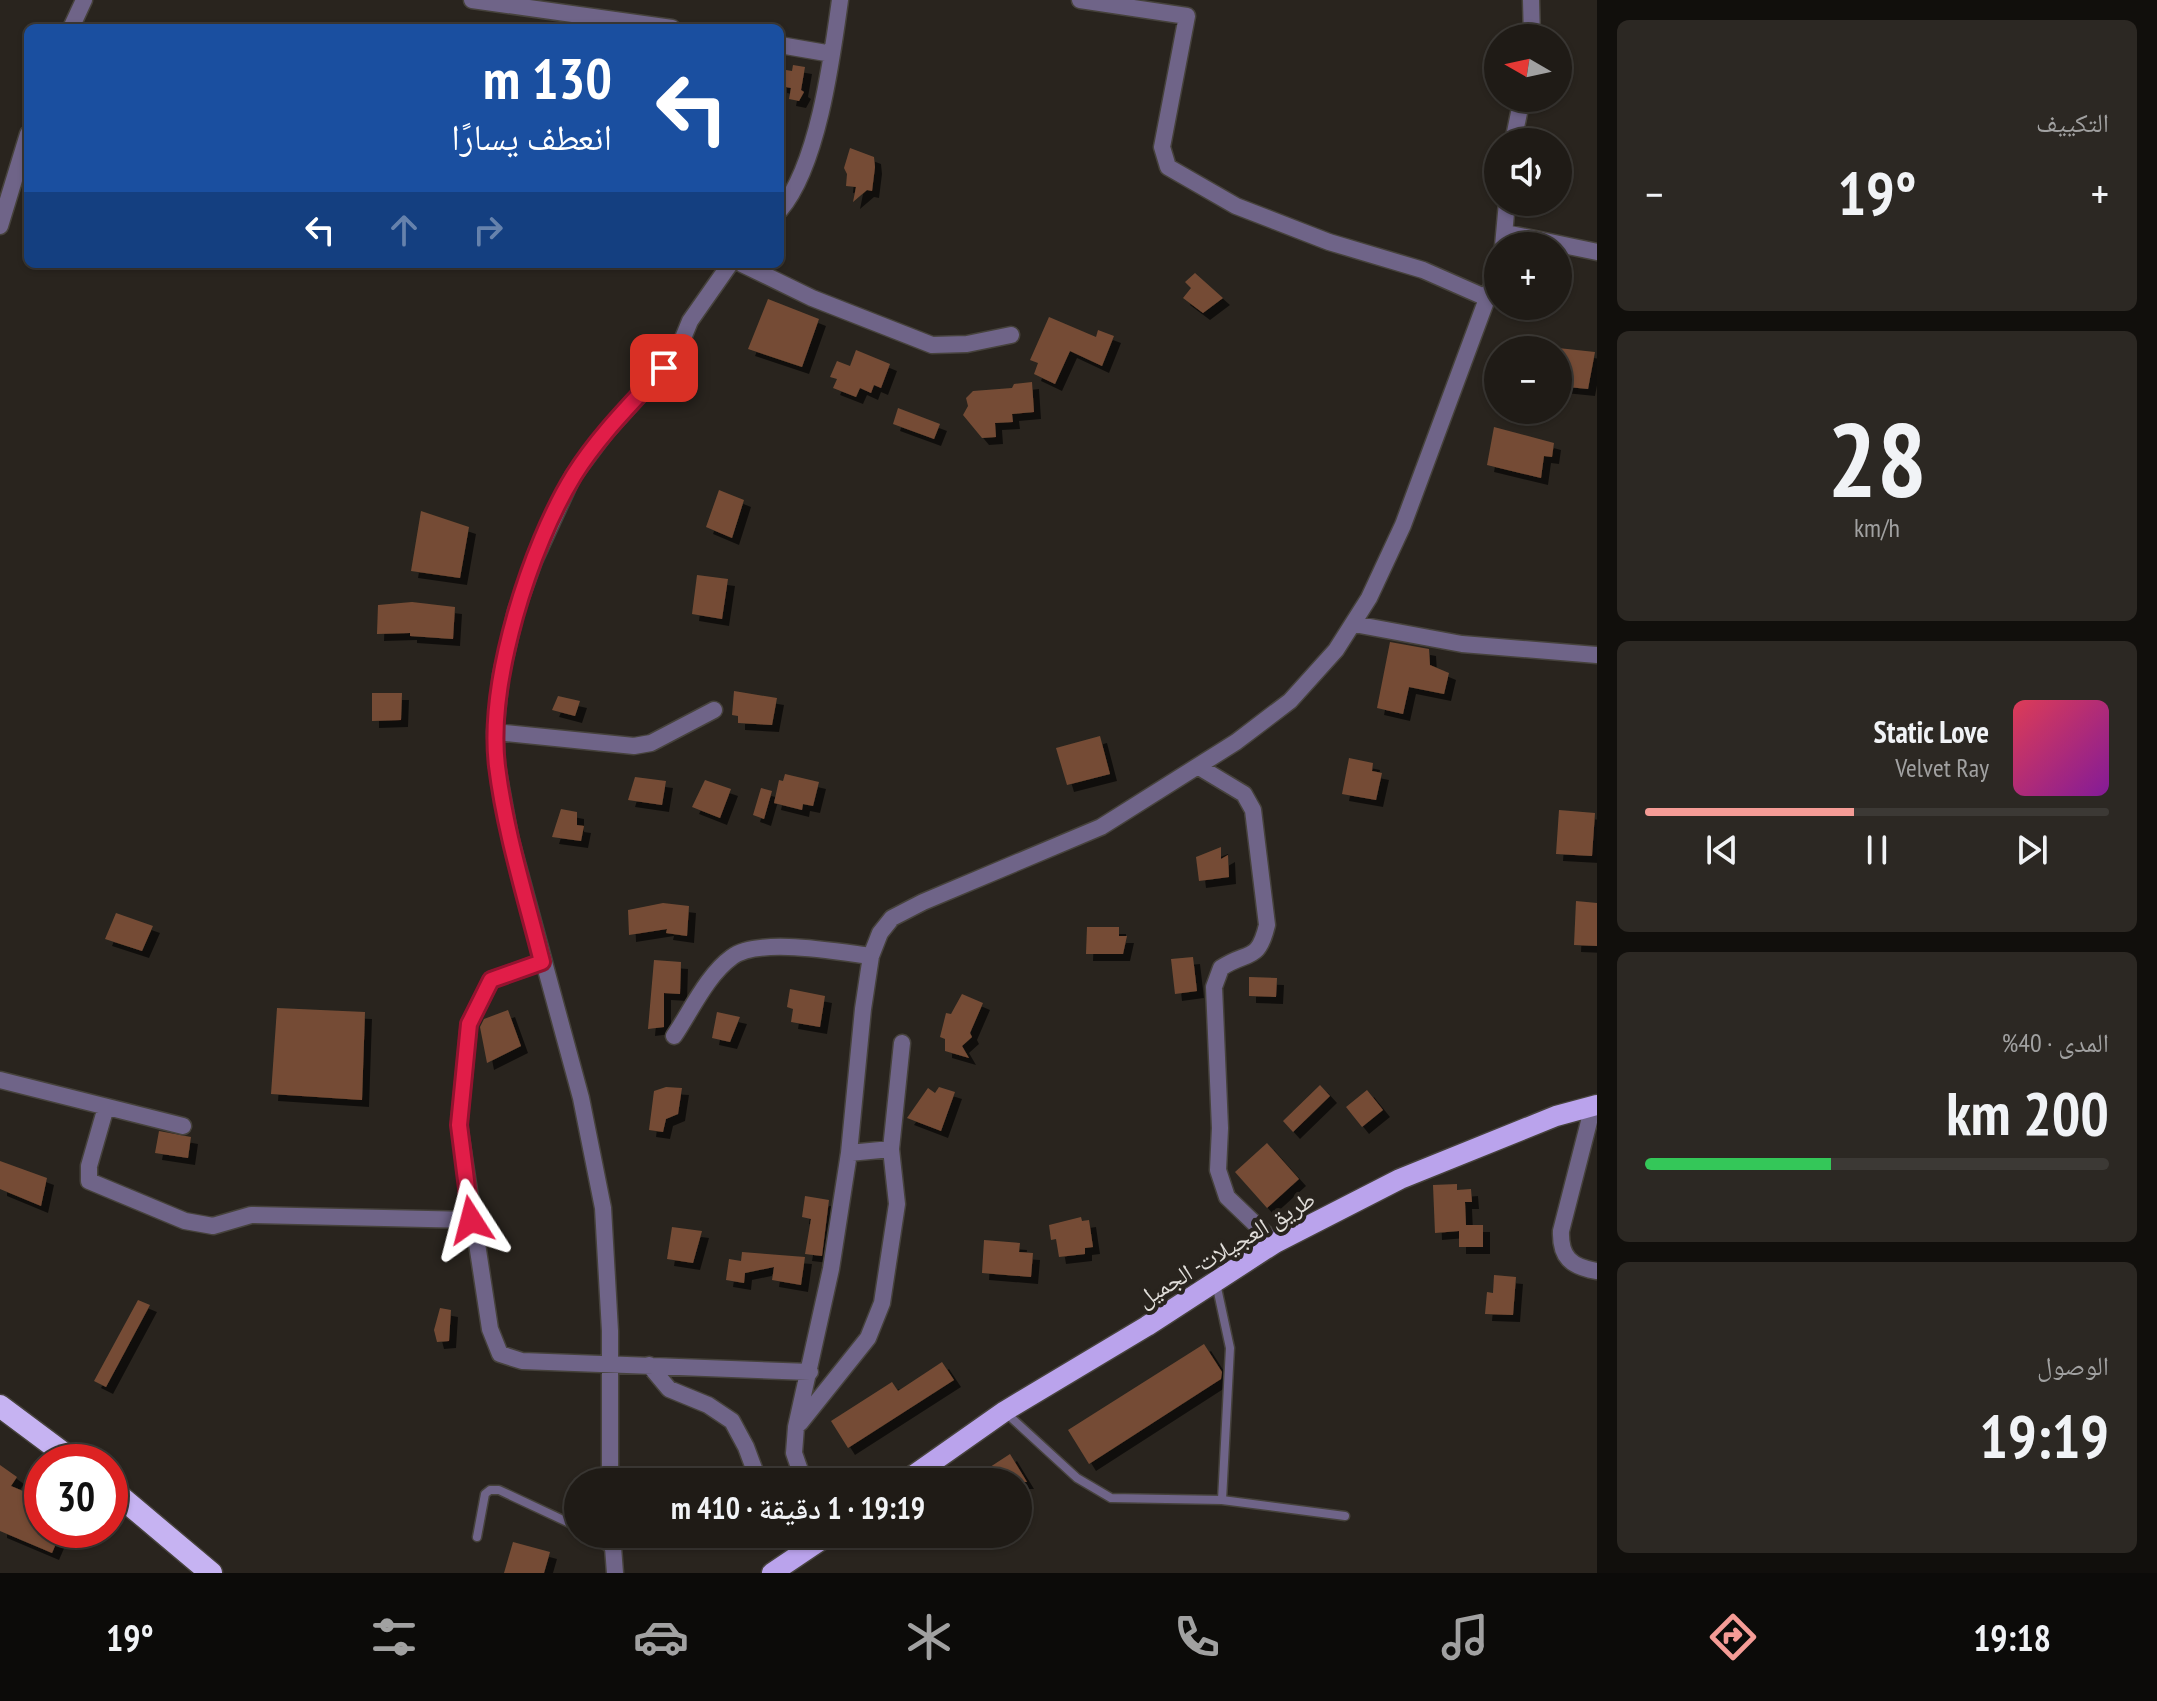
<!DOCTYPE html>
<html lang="ar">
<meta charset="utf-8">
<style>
body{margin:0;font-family:"PT Sans Narrow","Noto Naskh Arabic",sans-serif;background:#2c2823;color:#f1f3f6;direction:rtl;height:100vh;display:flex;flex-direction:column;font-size:30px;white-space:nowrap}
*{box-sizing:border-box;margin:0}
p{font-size:26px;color:#a1a1a1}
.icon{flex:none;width:44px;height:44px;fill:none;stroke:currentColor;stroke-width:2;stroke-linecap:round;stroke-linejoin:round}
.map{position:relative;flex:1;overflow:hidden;direction:ltr}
.sheet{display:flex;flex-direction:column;gap:20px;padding:20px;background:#110f0c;width:560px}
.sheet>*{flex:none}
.banner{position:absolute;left:24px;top:24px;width:760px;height:244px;border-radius:12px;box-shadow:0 2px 6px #0004,0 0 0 2px #3c3935;direction:rtl;background:#1a4fa0;color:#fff;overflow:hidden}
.needle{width:52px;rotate:279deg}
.buttons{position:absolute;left:1484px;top:24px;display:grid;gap:16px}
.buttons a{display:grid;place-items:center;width:88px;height:88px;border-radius:50%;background:#1f1b16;box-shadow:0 2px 6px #0004,0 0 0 2px #3c3935;font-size:40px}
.speed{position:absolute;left:24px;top:1444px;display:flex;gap:16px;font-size:40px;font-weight:700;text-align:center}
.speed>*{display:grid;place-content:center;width:104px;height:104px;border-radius:50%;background:#1f1b16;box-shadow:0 2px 6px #0004,0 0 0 2px #3c3935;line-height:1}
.speed .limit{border:12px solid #d22;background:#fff;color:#111}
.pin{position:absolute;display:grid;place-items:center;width:68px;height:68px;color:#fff;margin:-34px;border-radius:16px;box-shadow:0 4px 12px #0006}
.me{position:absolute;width:88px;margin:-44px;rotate:351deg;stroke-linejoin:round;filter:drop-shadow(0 0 6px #0008)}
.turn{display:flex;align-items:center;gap:28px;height:168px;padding:0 40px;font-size:36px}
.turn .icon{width:104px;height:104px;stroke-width:2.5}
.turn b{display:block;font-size:56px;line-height:68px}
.lanes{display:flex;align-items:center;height:76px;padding:0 40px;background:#0003;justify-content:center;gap:40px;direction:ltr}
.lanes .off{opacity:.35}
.big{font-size:60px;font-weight:600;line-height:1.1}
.sheet .card{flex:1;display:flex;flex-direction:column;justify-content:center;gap:12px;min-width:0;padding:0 28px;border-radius:12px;background:#2c2823}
.sheet .dial{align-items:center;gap:0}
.dial b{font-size:104px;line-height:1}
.song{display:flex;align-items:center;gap:24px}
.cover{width:96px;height:96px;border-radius:12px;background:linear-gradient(135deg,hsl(350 70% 55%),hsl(290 70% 35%))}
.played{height:8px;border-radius:4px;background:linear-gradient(90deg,#f59c96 45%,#3c3935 45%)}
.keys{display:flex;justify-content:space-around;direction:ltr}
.heat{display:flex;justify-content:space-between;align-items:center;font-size:44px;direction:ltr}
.charge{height:12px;border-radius:6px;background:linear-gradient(90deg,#34c759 40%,#3c3935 0)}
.trip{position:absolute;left:564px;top:1468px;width:468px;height:80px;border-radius:40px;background:#1f1b16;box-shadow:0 2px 6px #0004,0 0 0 2px #3c3935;font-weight:600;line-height:80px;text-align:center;direction:rtl}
.tab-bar{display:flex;height:128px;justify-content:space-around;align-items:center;background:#0c0b09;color:#a1a1a1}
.tab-bar .icon{width:56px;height:56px}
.tab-bar .on{color:#f59c96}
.tab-bar b{font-size:36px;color:#f1f3f6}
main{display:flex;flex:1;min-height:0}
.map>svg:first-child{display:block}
</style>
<main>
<section class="sheet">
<div class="card"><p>التكييف</p>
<div class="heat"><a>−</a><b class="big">19°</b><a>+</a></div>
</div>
<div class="card dial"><b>28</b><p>km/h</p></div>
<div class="card">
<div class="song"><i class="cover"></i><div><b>Static Love</b><p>Velvet Ray</p></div></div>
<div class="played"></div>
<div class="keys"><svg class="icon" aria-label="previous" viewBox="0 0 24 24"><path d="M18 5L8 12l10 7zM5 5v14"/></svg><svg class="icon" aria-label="pause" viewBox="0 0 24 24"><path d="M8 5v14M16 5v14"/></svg><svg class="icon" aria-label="next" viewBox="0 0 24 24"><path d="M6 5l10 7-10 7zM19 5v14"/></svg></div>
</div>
<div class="card"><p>المدى · 40%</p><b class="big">200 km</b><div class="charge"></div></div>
<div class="card"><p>الوصول</p><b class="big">19:19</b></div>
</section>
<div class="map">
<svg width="1597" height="1573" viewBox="0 0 1597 1573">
<defs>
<filter id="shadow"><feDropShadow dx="7" dy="7" stdDeviation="0" flood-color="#0009"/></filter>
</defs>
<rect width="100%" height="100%" fill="#29241e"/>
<path fill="#744c35" filter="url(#shadow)" d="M793 65 805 67 801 90 804 92 799 101 789 99 791 88 780 86V69L792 71Z
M850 148 874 157 875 167 872 191 867 190 853 202 856 187 846 186 847 174 844 168Z
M1195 273 1223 298 1203 313 1183 298 1191 288 1185 282Z
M768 299 819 319 802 367 748 349Z
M1049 317 1096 337 1098 330 1114 336 1102 366 1070 351 1055 384 1034 374 1038 363 1030 360Z
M1558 348 1595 352 1588 389 1558 386Z
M856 350 890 364 881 388 874 385 871 393 860 388 856 397 833 388 837 379 830 377 837 361 850 366Z
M1032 382 1034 412 1012 414 1013 422 995 423 996 437 982 438 963 415 968 406 966 398 973 391 1012 388 1014 384Z
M898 408 940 424 934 439 893 424Z
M1494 427 1554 443 1552 457 1544 456 1541 478 1487 465Z
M719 490 744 500 732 538 706 527Z
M421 511 469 527 460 578 411 571Z
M697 575 728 579 722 619 692 614Z
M412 602 455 607 453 639 410 636V633L377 634 378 605Z
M1390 642 1429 649 1430 665 1449 673 1444 694 1409 687 1403 714 1377 708Z
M734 691 777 698 772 725 738 723V716L732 715Z
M372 693H402L401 720 372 721Z
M558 696 580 701 575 716 552 710Z
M1100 736 1110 774 1067 785 1056 748Z
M1349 758 1373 763 1372 771 1382 773 1376 800 1342 794Z
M785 774 819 782 813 806 803 804 802 810 774 803 779 780 783 781Z
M635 777 666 781 662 805 628 800Z
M705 780 731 789 720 818 692 807Z
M761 788 772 791 764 819 753 815Z
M561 809 577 812V825L584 826 581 841 552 837Z
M1559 810 1595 813 1592 856 1556 854Z
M1221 847V859L1228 855 1229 877 1199 881 1196 857Z
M1576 901 1597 903V946L1574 945Z
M663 903 689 906 687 936 666 933 667 929 629 935 628 910Z
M116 913 153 926 142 951 105 939Z
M1087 927H1119V936H1127L1123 954H1086Z
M1193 957 1197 991 1175 994 1171 959Z
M654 960 681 962 680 994 664 993V1027L648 1029Z
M1249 977 1277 978 1276 997 1249 996Z
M790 989 825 996 820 1027 791 1022 793 1009 787 1007Z
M962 994 983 1003 970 1033 972 1037 962 1046 969 1058 945 1051V1039L940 1037 946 1013 951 1014Z
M277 1008 365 1012 362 1100 271 1094Z
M508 1010 521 1046 487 1063 480 1027 484 1019Z
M717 1012 740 1017 730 1042 712 1038Z
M1320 1085 1330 1096 1293 1132 1283 1121Z
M666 1087 682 1088 678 1114 666 1119 663 1132 649 1130 654 1091Z
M939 1087 955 1092 941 1131 907 1118 928 1088 935 1093Z
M1367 1090 1383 1110 1362 1127 1346 1107Z
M159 1131 191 1137 188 1158 155 1153Z
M1267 1143 1299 1179 1267 1208 1235 1172Z
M0 1161 47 1178 41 1206 0 1189Z
M1457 1184V1190L1471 1189 1472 1202H1465L1466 1225H1483V1247H1459V1231L1435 1233 1433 1185Z
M805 1196 829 1200 822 1256 805 1254 811 1219 802 1217Z
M1081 1217 1082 1221 1089 1220 1093 1247 1085 1248V1254L1059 1257 1056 1239 1051 1240 1049 1225Z
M672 1227 702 1231 693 1263 667 1259Z
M984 1240 1020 1243 1019 1252 1033 1253 1031 1277 982 1273Z
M742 1252 805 1257 801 1285 772 1280 774 1267 745 1273 744 1283 726 1280 729 1259 741 1261Z
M1494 1275 1516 1277 1513 1315 1485 1314 1487 1292 1493 1293Z
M138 1300 150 1305 106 1387 94 1381Z
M440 1308 451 1310 449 1341 437 1342 434 1330Z
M1204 1344 1222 1372 1221 1379 1089 1464 1068 1430Z
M942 1362 954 1380 848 1448 831 1421 892 1382 898 1391Z
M1010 1454 1027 1482H967Z
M0 1465 17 1477 11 1486 42 1499V1530H62L52 1553 0 1531Z
M513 1542 550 1552 544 1573H504Z"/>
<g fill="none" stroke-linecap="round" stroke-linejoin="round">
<g stroke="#46423c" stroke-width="11">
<path id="service" d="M1216 1283 1230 1348 1222 1500
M1005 1412 1077 1478 1111 1498 1222 1500 1345 1516
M591 1534 612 1551
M477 1537 485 1494 490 1490H499L578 1527"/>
</g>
<g stroke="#46423c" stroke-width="19">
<path id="minor" d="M472 0 672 28
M1080 0 1187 16 1162 147 1168 167 1236 206 1329 242 1423 270 1489 299
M1531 0 1532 38
M71 28 84 0
M780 45 832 54
M1513 142 1522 98
M780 210C818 166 832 58 840 0
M0 226 28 134
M1506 233 1597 252
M1503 246 1507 202
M742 264 812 298 932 345 967 344 1011 335
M1354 624 1462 644 1597 655
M495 732 634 746 651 743 714 710
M1199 767 1244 794 1253 810 1267 925C1258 963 1248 950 1221 968L1214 987 1220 1128 1218 1170 1227 1197 1275 1243
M542 962 491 980 469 1024 459 1125 490 1329 500 1354 522 1361 810 1372
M674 1036C691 1011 707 975 732 957 758 937 839 952 871 956
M0 1080 183 1126
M1593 1106 1561 1231C1560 1257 1571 1267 1597 1271
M106 1107 89 1166V1181L185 1221 213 1226 251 1215 471 1220
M849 1153 891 1149
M649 1365 669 1389 708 1405 732 1421 746 1447 759 1482
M800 1423 868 1338 882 1303 897 1204 891 1149 902 1043
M610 1482V1331L603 1208 581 1098 510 837 497 766 495 732 501 675 516 611 534 561 573 476 606 432 664 368 679 348 690 321 730 264
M804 1482 794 1453 796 1427 831 1269 849 1153 863 1009 871 956 880 933 892 918 923 902 1101 827 1236 742 1290 701 1336 650 1369 598 1403 525 1498 269
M612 1534 615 1573"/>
</g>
<g stroke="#46423c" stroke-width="23">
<path id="primary" d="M904 1482 1005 1411 1147 1326 1275 1243 1400 1179 1556 1116 1597 1105
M772 1573 830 1534"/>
</g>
<g stroke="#46423c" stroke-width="25">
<path id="trunk" d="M0 1406 75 1462
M110 1488 211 1573"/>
</g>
<use href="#service" stroke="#6f6488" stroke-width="8"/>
<use href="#minor" stroke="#6f6488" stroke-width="16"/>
<use href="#primary" stroke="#baa3ec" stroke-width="20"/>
<use href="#trunk" stroke="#c6b3f2" stroke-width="22"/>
</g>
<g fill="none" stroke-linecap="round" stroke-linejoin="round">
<g stroke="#92132f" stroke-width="20">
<path id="route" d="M471 1220 459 1125 469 1024 491 980 542 962C526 898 505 832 497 766 487 682 530 546 574 475 599 435 633 402 664 368"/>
</g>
<use href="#route" stroke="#e11d48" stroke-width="14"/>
</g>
<g text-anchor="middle" stroke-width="8" stroke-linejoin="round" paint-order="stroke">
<g font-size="24" fill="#e1deda" stroke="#29241e">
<text transform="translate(1226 1249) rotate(-31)" y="8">طريق العجيلات- الجميل</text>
</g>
</g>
</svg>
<div class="buttons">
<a><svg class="needle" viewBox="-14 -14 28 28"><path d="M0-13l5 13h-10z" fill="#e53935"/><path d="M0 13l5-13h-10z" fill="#a1a1a1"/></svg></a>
<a><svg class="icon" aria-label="sound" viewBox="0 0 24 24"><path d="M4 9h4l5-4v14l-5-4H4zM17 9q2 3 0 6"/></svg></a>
<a>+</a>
<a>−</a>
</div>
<div class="speed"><div class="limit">30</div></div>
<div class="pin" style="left:664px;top:368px;background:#d93025"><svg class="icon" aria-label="arrive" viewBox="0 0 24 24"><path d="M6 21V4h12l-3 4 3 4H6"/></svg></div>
<svg class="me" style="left:471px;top:1220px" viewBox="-20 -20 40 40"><path d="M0-17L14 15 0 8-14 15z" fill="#e11d48" stroke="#fff" stroke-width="4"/></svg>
<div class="trip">19:19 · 1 دقيقة · 410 m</div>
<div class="banner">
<div class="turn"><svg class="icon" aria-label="left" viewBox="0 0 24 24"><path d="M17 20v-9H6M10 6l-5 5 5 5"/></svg><div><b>130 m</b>انعطف يسارًا</div></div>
<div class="lanes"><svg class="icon" aria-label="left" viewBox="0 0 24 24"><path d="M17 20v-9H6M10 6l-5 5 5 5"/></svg><svg class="icon off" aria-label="ahead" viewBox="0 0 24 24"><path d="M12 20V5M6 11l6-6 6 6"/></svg><svg class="icon off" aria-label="right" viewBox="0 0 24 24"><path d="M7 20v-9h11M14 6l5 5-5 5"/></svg></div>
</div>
</div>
</main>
<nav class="tab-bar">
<b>19:18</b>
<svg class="icon on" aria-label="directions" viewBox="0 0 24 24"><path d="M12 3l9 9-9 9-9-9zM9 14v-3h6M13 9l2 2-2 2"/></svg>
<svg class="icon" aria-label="music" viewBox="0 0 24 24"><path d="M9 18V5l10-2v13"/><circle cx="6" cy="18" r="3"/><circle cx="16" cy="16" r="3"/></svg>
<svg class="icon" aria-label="phone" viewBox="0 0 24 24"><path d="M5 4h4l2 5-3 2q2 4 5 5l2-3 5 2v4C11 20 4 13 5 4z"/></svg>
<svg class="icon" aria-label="climate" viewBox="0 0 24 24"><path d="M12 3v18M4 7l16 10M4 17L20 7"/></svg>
<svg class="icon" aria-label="car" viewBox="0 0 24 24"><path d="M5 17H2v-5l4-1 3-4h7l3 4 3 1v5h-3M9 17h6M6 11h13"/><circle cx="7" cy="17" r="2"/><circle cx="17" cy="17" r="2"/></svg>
<svg class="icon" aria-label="filters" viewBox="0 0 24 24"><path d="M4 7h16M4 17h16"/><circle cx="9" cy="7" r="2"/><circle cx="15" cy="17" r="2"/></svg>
<b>19°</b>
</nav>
